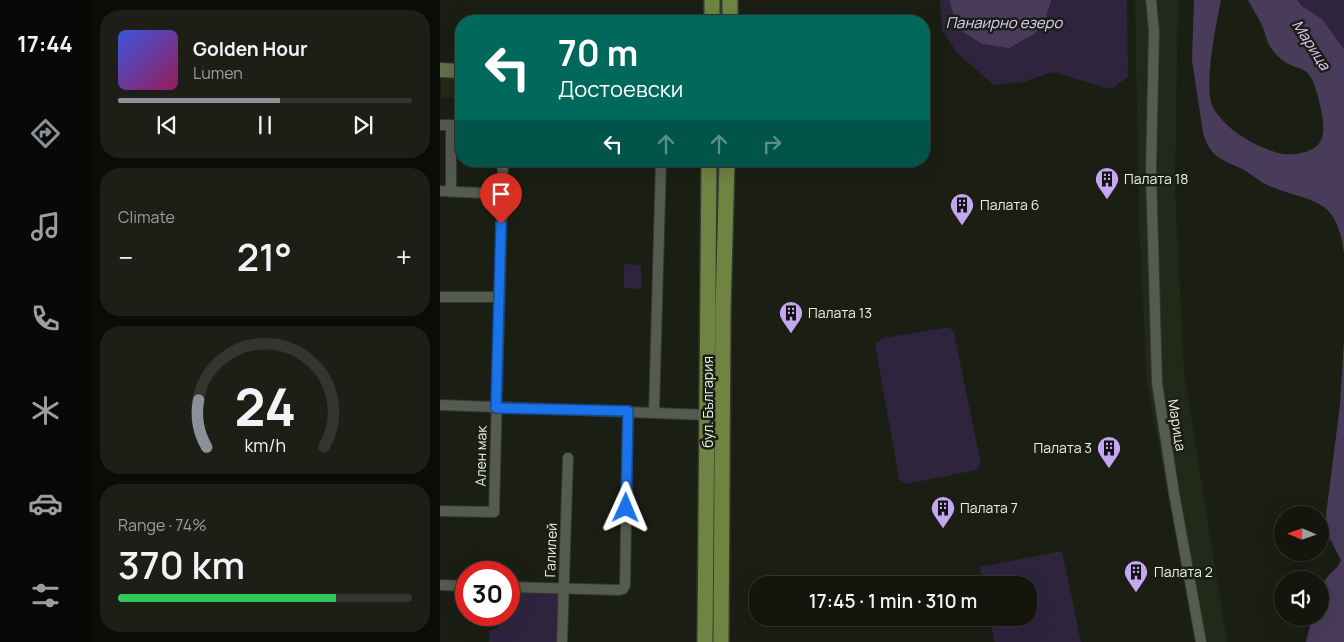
<!DOCTYPE html>
<meta charset="utf-8">
<style>
body{margin:0;font-family:Manrope,sans-serif;background:#1d1f17;color:#f1f3f6;height:100vh;display:flex;flex-direction:column;font-size:19px;white-space:nowrap}
*{box-sizing:border-box;margin:0}
p{font-size:16px;color:#9d9f9e}
.icon{flex:none;width:28px;height:28px;fill:none;stroke:currentColor;stroke-width:2;stroke-linecap:round;stroke-linejoin:round}
.map{position:relative;flex:1;overflow:hidden}
.side{display:flex;flex-direction:column;gap:10px;padding:10px;background:#0b0c08;width:350px}
.side>*{flex:none}
.hud{position:absolute;left:15px;top:15px;width:475px;height:152px;border-radius:20px;box-shadow:0 5px 20px #0002,0 0 0 1px #33352e;background:#00695c;color:#fff;overflow:hidden}
.needle{width:32px;rotate:272deg}
.buttons{position:absolute;left:834px;top:506px;display:grid;gap:10px}
.buttons a{display:grid;place-items:center;width:55px;height:55px;border-radius:50%;background:#14160e;box-shadow:0 5px 20px #0002,0 0 0 1px #33352e;font-size:25px}
.speed{position:absolute;left:15px;top:561px;display:flex;gap:10px;font-size:25px;font-weight:700;text-align:center}
.speed>*{display:grid;place-content:center;width:65px;height:65px;border-radius:50%;background:#14160e;box-shadow:0 5px 20px #0002,0 0 0 1px #33352e;line-height:1}
.speed .limit{border:8px solid #d22;background:#fff;color:#111}
.pin{position:absolute;display:grid;place-items:center;width:42px;height:42px;color:#fff;margin:-51px -21px;border-radius:50% 50% 50% 0;rotate:-45deg;box-shadow:0 0 5px #0007}
.pin .icon{rotate:45deg}
.me{position:absolute;width:55px;margin:-28px;rotate:1deg;stroke-linejoin:round;filter:drop-shadow(0 0 4px #0008)}
.turn{display:flex;align-items:center;gap:18px;height:105px;padding:0 20px;font-size:22px}
.turn .icon{width:65px;height:65px;stroke-width:2.5}
.turn b{display:block;font-size:35px;line-height:42px}
.lanes{display:flex;align-items:center;height:48px;padding:0 20px;background:#0003;justify-content:center;gap:25px;direction:ltr}
.lanes .off{opacity:.35}
.big{font-size:38px;font-weight:600;line-height:1.1}
.side .card{flex:1;display:flex;flex-direction:column;justify-content:center;gap:8px;min-width:0;padding:0 18px;border-radius:20px;background:#1d1f17}
.side .dial{align-items:center;gap:0}
.dial svg{height:130px;overflow:visible;fill:none;stroke:#33352e;stroke-width:7;stroke-linecap:round;text-anchor:middle}
.dial text{fill:#f1f3f6;stroke:none}
.song{display:flex;align-items:center;gap:15px}
.cover{width:60px;height:60px;border-radius:8px;background:linear-gradient(135deg,hsl(230 70% 55%),hsl(330 70% 35%))}
.played{height:5px;border-radius:2px;background:linear-gradient(90deg,#8c9099 55%,#33352e 55%)}
.keys{display:flex;justify-content:space-around;direction:ltr}
.heat{display:flex;justify-content:space-between;align-items:center;font-size:28px;direction:ltr}
.charge{height:8px;border-radius:4px;background:linear-gradient(90deg,#34c759 74%,#33352e 0)}
.trip{position:absolute;left:309px;top:576px;width:288px;height:50px;border-radius:20px;background:#14160e;box-shadow:0 5px 20px #0002,0 0 0 1px #33352e;font-weight:600;line-height:50px;text-align:center}
main{display:flex;flex:1;min-height:0}
.tabs{display:flex;flex-direction:column;width:90px;justify-content:space-around;align-items:center;background:#080906;color:#9d9f9e}
.tabs .icon{width:35px;height:35px}
.tabs .on{color:#8c9099}
.tabs b{font-size:22px;color:#f1f3f6}
.map>svg:first-child{display:block}
</style>
<main>
<nav class="tabs">
<b>17:44</b>
<svg class="icon on" aria-label="directions" viewBox="0 0 24 24"><path d="M12 3l9 9-9 9-9-9zM9 14v-3h6M13 9l2 2-2 2"/></svg>
<svg class="icon" aria-label="music" viewBox="0 0 24 24"><path d="M9 18V5l10-2v13"/><circle cx="6" cy="18" r="3"/><circle cx="16" cy="16" r="3"/></svg>
<svg class="icon" aria-label="phone" viewBox="0 0 24 24"><path d="M5 4h4l2 5-3 2q2 4 5 5l2-3 5 2v4C11 20 4 13 5 4z"/></svg>
<svg class="icon" aria-label="climate" viewBox="0 0 24 24"><path d="M12 3v18M4 7l16 10M4 17L20 7"/></svg>
<svg class="icon" aria-label="car" viewBox="0 0 24 24"><path d="M5 17H2v-5l4-1 3-4h7l3 4 3 1v5h-3M9 17h6M6 11h13"/><circle cx="7" cy="17" r="2"/><circle cx="17" cy="17" r="2"/></svg>
<svg class="icon" aria-label="filters" viewBox="0 0 24 24"><path d="M4 7h16M4 17h16"/><circle cx="9" cy="7" r="2"/><circle cx="15" cy="17" r="2"/></svg>
</nav>
<section class="side">
<div class="card">
<div class="song"><i class="cover"></i><div><b>Golden Hour</b><p>Lumen</p></div></div>
<div class="played"></div>
<div class="keys"><svg class="icon" aria-label="previous" viewBox="0 0 24 24"><path d="M18 5L8 12l10 7zM5 5v14"/></svg><svg class="icon" aria-label="pause" viewBox="0 0 24 24"><path d="M8 5v14M16 5v14"/></svg><svg class="icon" aria-label="next" viewBox="0 0 24 24"><path d="M6 5l10 7-10 7zM19 5v14"/></svg></div>
</div>
<div class="card"><p>Climate</p>
<div class="heat"><a>−</a><b class="big">21°</b><a>+</a></div>
</div>
<div class="card dial"><svg viewBox="0 0 100 80">
<path d="M14 69A42 42 0 1 1 86 69"/>
<path d="M14 69A42 42 0 0 1 9 40" stroke="#8c9099"/>
<text x="50" y="56" font-size="32" font-weight="700">24</text>
<text x="50" y="72" font-size="11">km/h</text>
</svg></div>
<div class="card"><p>Range · 74%</p><b class="big">370 km</b><div class="charge"></div></div>
</section>
<div class="map">
<svg width="904" height="642" viewBox="0 0 904 642">
<rect width="100%" height="100%" fill="#1a1e13"/>
<path fill="#232919" d="M695 0H738L735 187 744 372 787 642H756L707 383 699 223Z
M1 77H21V98H1Z"/>
<path fill="#2f243e" d="M500 0H687L688 77 671 89 612 72 584 82 554 85 518 54 502 30Z
M857 0H904V49L882 19 862 6Z
M184 264 201 265V289L184 288Z
M509 327 514 333 541 464 536 470 466 484 459 479 435 344 443 338Z
M622 551 641 642H555L550 618H588V585H543L540 567Z
M69 590 120 592 118 642H49V632L58 627V615H69Z"/>
<path fill="#493c5b" d="M510 0H611V1L604 22 594 34 569 48 542 44 520 30 511 7Z
M754 0H781C776 23 765 81 771 102 779 127 818 149 843 154 850 155 858 154 865 152 889 146 884 124 880 105 878 96 875 84 870 76 865 68 856 68 848 64 841 60 835 54 831 48 826 41 825 31 821 23 817 15 812 8 808 0H857L862 6 882 19 904 49V253C902 240 899 223 890 213 881 201 862 197 849 193 840 190 831 187 823 183 817 179 811 174 804 170 782 159 771 159 763 133L752 60Z
M904 341V642H866L872 618H880C880 602 878 588 889 575 893 570 899 568 901 560L887 533 886 515 900 405Z"/>
<g fill="none" stroke-linecap="round" stroke-linejoin="round">
<g stroke="#343730" stroke-width="12">
<path id="street" d="M711 0 714 31 711 171 717 383 734 493 761 642
M0 125H21
M0 191 62 194
M11 192V125
M0 297H59
M0 405 268 415
M214 412 221 161
M0 511 54 512 63 161
M0 585 26 586
M69 587 178 590 183 589 185 585 188 411
M122 642 128 458"/>
</g>
<g stroke="#343730" stroke-width="16">
<path id="secondary" d="M0 70 21 71"/>
</g>
<g stroke="#343730" stroke-width="18">
<path id="primary" d="M272 21V0
M290 21V0
M265 642 269 161
M281 642 283 311 287 161"/>
</g>
<use href="#street" stroke="#565b4f" stroke-width="10"/>
<use href="#secondary" stroke="#636f48" stroke-width="14"/>
<use href="#primary" stroke="#6f8442" stroke-width="15"/>
</g>
<g fill="none" stroke-linecap="round" stroke-linejoin="round">
<g stroke="#114b97" stroke-width="12">
<path id="route" d="M61 224 56 408 188 411 186 508"/>
</g>
<use href="#route" stroke="#1a73e8" stroke-width="9"/>
</g>
<defs>
<g id="building-pin" transform="scale(1.25)"><path d="M0 17L-7.5 6A9.5 9.5 0 1 1 7.5 6Z" fill="#c5a6f0" stroke="#1a1e13"/><path d="M-4-6H4V6H1V3H-1V6H-4ZM-2.5-4.3h1.7v1.8h-1.7ZM.8-4.3h1.7v1.8H.8ZM-2.5-1h1.7V.8h-1.7ZM.8-1h1.7V.8H.8Z" fill="#111"/></g>
</defs>
<g fill-rule="evenodd">
<use href="#building-pin" x="667" y="179"/>
<use href="#building-pin" x="522" y="205"/>
<use href="#building-pin" x="351" y="313"/>
<use href="#building-pin" x="669" y="448"/>
<use href="#building-pin" x="503" y="508"/>
<use href="#building-pin" x="696" y="572"/>
</g>
<g text-anchor="middle" stroke-width="5" stroke-linejoin="round" paint-order="stroke">
<g font-size="14" fill="#eef1ea" stroke="#1a1e13" text-anchor="start">
<text x="684" y="184">Палата 18</text>
<text x="540" y="210">Палата 6</text>
<text x="368" y="318">Палата 13</text>
<text x="652" y="453" text-anchor="end">Палата 3</text>
<text x="520" y="513">Палата 7</text>
<text x="714" y="577">Палата 2</text>
</g>
<g font-size="14" fill="#eef1ea" stroke="#1a1e13">
<text transform="translate(268 402) rotate(-90)" y="5">бул. България</text>
<text transform="translate(737 425) rotate(81)" y="5">Марица</text>
<text transform="translate(41 456) rotate(-89)" y="5">Ален мак</text>
<text transform="translate(111 550) rotate(-88)" y="5">Галилей</text>
</g>
<g font-size="15" font-style="italic" fill="#e1cefe" stroke="#1a1e13">
<text x="564" y="28">Панаирно езеро</text>
<text transform="translate(871 45) rotate(57)" y="5">Марица</text>
</g>
</g>
</svg>
<div class="buttons">
<a><svg class="needle" viewBox="-14 -14 28 28"><path d="M0-13l5 13h-10z" fill="#e53935"/><path d="M0 13l5-13h-10z" fill="#9d9f9e"/></svg></a>
<a><svg class="icon" aria-label="sound" viewBox="0 0 24 24"><path d="M4 9h4l5-4v14l-5-4H4zM17 9q2 3 0 6"/></svg></a>
</div>
<div class="speed"><div class="limit">30</div></div>
<div class="pin" style="left:61px;top:224px;background:#d93025"><svg class="icon" aria-label="arrive" viewBox="0 0 24 24"><path d="M6 21V4h12l-3 4 3 4H6"/></svg></div>
<svg class="me" style="left:186px;top:508px" viewBox="-20 -20 40 40"><path d="M0-17L14 15 0 8-14 15z" fill="#1a73e8" stroke="#fff" stroke-width="4"/></svg>
<div class="trip">17:45 · 1 min · 310 m</div>
<div class="hud">
<div class="turn"><svg class="icon" aria-label="left" viewBox="0 0 24 24"><path d="M17 20v-9H6M10 6l-5 5 5 5"/></svg><div><b>70 m</b>Достоевски</div></div>
<div class="lanes"><svg class="icon" aria-label="left" viewBox="0 0 24 24"><path d="M17 20v-9H6M10 6l-5 5 5 5"/></svg><svg class="icon off" aria-label="ahead" viewBox="0 0 24 24"><path d="M12 20V5M6 11l6-6 6 6"/></svg><svg class="icon off" aria-label="ahead" viewBox="0 0 24 24"><path d="M12 20V5M6 11l6-6 6 6"/></svg><svg class="icon off" aria-label="right" viewBox="0 0 24 24"><path d="M7 20v-9h11M14 6l5 5-5 5"/></svg></div>
</div>
</div>
</main>
